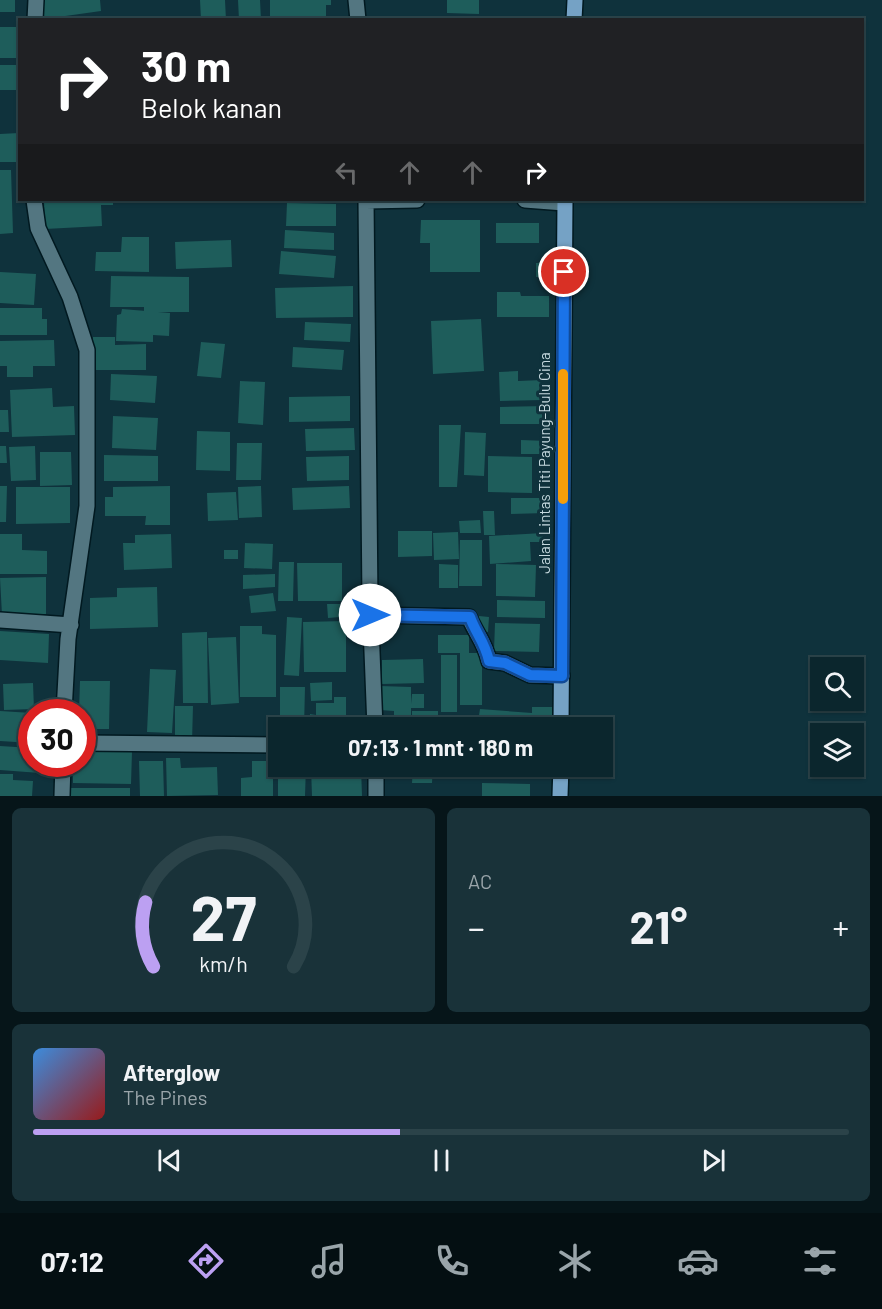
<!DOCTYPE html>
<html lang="id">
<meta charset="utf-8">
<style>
body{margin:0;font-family:Barlow,sans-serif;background:#193239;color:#f1f3f6;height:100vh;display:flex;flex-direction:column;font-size:22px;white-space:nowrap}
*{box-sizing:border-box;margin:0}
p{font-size:20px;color:#9aa5aa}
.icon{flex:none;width:33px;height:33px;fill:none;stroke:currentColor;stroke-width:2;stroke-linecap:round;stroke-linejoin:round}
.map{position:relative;height:796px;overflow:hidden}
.side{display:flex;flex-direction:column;gap:12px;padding:12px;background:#061519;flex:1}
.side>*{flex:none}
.banner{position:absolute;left:18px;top:18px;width:846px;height:183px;border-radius:0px;box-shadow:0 2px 4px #0004,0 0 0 2px #2b4349;background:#202124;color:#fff;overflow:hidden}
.buttons{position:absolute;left:810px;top:657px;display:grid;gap:12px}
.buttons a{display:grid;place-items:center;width:54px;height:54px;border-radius:0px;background:#0b262d;box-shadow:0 2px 4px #0004,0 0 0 2px #2b4349;font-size:30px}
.speed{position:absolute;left:18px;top:699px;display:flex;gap:12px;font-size:30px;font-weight:700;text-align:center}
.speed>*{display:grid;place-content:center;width:78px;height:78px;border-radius:50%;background:#0b262d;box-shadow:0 2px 4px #0004,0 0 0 2px #2b4349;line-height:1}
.speed .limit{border:9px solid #d22;background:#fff;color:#111}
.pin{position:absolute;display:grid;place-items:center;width:51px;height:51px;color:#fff;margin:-26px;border:3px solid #fff;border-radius:50%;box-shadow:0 2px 6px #0007}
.me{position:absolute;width:66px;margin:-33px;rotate:90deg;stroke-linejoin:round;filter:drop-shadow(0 0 4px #0008)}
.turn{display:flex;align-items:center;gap:21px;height:126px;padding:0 24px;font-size:27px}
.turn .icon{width:78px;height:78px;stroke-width:2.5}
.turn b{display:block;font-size:42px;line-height:51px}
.lanes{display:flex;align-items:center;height:57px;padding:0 24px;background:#0003;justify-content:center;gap:30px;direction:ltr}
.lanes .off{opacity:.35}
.big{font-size:45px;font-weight:700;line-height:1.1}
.side .tile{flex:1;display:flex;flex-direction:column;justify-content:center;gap:9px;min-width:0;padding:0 21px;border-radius:9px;background:#193239}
.side .dial{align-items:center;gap:0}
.dial svg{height:156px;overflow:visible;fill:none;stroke:#2b4349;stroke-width:7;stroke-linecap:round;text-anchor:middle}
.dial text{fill:#f1f3f6;stroke:none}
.song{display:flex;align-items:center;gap:18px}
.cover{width:72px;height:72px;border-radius:9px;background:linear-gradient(135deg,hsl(210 70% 55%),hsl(0 70% 35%))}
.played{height:6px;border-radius:3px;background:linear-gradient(90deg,#bca0f2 45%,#2b4349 45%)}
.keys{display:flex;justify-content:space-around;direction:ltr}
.heat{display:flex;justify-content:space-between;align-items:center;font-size:33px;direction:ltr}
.side .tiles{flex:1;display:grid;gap:12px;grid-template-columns:1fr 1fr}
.tile:last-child{grid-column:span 2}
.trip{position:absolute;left:268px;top:717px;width:345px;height:60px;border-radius:0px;background:#0b262d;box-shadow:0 2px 4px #0004,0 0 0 2px #2b4349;font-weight:700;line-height:60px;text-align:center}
.menu{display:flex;height:96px;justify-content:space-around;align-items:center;background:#040f12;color:#9aa5aa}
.menu .icon{width:42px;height:42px}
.menu .active{color:#bca0f2}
.menu b{font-size:27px;color:#f1f3f6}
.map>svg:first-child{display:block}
</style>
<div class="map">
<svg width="882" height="796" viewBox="0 0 882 796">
<rect width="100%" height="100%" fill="#0f323c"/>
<path fill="#1e5d5b" d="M0 0H15V12H0Z
M41 0H100L101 11 44 19Z
M200 0H225L226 20H201Z
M238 0H260L261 20H239Z
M270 0H331V5H326V18L270 20Z
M447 0H479V14L447 13Z
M0 27H16L17 58H0Z
M0 65H17V90H0Z
M19 133 20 162H0V134Z
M0 170H11L13 233 0 234Z
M44 200H113V205H101L102 226 45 229Z
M287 203 336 204V226H286Z
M421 220H480V272H430V243H420Z
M496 223H539V243H496Z
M285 230 334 233V250L284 248Z
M122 237H149V272L95 271 96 252H121Z
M231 240 232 267 176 269 175 242Z
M281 251 336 256 334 278 279 274Z
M561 262 562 276 536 277V263Z
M0 272 36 274 34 305 0 303Z
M111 276 189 277V312H144V307H110Z
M353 286V317L276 318 275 288Z
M497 292H520L521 296H549V317H497Z
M0 308H42V319H47V335H0Z
M122 309 170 313 169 336 153 335V342L116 341 117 315 121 314Z
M481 319 484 371 433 374 431 321Z
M305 322 351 324 350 342 304 340Z
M93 337H115V345L146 344V370H93Z
M54 340 55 366H33V377H7V366H0V341Z
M201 342 225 344 221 378 197 376Z
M293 347 344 350 342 370 292 367Z
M518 371V381L542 380 543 400 500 401 499 372Z
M111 374 157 376 155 403 110 400Z
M240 381 265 382 263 425 238 423Z
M52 388 53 407 74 406 75 435 12 437 10 390Z
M350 396V421L289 422V397Z
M546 406 547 424H500V407Z
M0 410H8L9 432H0Z
M113 416 158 418 156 450 112 448Z
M439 425H461L457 487H439Z
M354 428 355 450 306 451 305 429Z
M197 431 230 432V471L196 470Z
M465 432 486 433 484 476 464 475Z
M521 440 548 441V454H521Z
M237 443H262L261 480H236Z
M0 446H6L7 463H0Z
M35 446 36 480 11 481 9 447Z
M40 452H71L72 485 40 486Z
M104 455 158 456V481H104Z
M349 456V480L307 481 306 457Z
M488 456 532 457V493L488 492Z
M0 486H7L6 522H0Z
M170 486V525H145L146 516H105V497H113V487Z
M261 486 262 517 239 518 238 487Z
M349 486 350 508 293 510 292 488Z
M16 487H70V523L16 524Z
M236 492 238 520 208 521 207 493Z
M511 498H546V513L511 514Z
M483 511H494L495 535H484Z
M480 520 481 533H460L459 521Z
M398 531H432V556L398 557Z
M458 532 459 559 434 560 433 533Z
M543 533V542H530L531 561 490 564 489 536Z
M0 534H22V550L47 551V574H0Z
M171 534 172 568 124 570 123 543H135V535Z
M460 540H482V586H459Z
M245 543 273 544 272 569 244 568Z
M224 550H238V559H224Z
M279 562H294L293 601H278Z
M297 563H342V601H298Z
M439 564 458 565V588H439Z
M496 564 536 565 535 597 496 596Z
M275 574V587L243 589V575Z
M46 577V614L2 615 0 578Z
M157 587 158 627 90 629V598L117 597V588Z
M273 593 276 611 251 613 249 596Z
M497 600 545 601V618L497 617Z
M327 604H340V617L328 618Z
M479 616 489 617 488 632 478 631Z
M287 617 302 618 299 676 284 675Z
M346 621V672H304L303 622Z
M495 623 540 624 539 652 494 651Z
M240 626H262V634L276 635V697H240Z
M0 631 49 634 48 663 0 660Z
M207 632 208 703H183L182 633Z
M438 635H469V653H482V705H460V653H438Z
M236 637 239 703 211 705 208 638Z
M441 655H457V712H441Z
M423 659 424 683 382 684V660Z
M150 669 176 670 172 733 147 732Z
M80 681H110L109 729H82V712H79Z
M332 682V700L311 701 310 683Z
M33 683 34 709 4 710 3 684Z
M380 686 411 687V704L412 694H424V708H411V717H394V711L380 710Z
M280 687H305L304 728H280Z
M334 697H346V716H359V728H310V714L316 715V703H334Z
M175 706H193L192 742H175Z
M532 707H552V728H477L480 709 532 713Z
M0 711 32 713V743L0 741Z
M412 711H438V727H412Z
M0 746 32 748V764H41L40 773 0 770Z
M82 751 132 752 131 784 73 783V764H82Z
M166 758H180L181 768 217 767 218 795 167 796Z
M139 761H163L164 796H140Z
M252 761H273V796H241V778L252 777Z
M278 766H306L305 796H278Z
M382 766H409V778L382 777Z
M413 766H433L432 783H412Z
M510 766H546V778H510Z
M361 767 362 796H312L311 768Z
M0 774H13V780L33 781 32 796H0Z
M482 783 530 784V796H482Z
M71 788H130V796H71Z"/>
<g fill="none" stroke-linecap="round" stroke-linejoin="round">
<g stroke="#011920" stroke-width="18">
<path id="minor" d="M356 0 358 20
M35 20 36 0
M34 200 38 228 70 297 87 350V506L68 639 64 712
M366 200 370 601 375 728
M525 200 564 203
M366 201 417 200
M371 615 469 617C476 634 485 642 489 661L505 663 530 675 562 676
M0 620 71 625
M82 743 279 745
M376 766V796
M62 796 63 764"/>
</g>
<g stroke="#011920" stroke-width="18">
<path id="major" d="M574 20 575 0
M561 728 565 200
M560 796 561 766"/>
</g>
<use href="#minor" stroke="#537681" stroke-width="15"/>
<use href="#major" stroke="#75a2c5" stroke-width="15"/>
</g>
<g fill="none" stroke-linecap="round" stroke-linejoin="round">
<g stroke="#114b97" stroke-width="15">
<path id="route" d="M370 615 470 617C476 634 485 642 489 661L505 663 530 675 562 676 564 272"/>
</g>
<use href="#route" stroke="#1a73e8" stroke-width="10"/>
<path stroke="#f59e0b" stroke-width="10" d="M563 499V374"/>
</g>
<g text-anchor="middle" stroke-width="6" stroke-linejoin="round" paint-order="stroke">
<g font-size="15" fill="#c6d9df" stroke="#0f323c">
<text transform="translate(545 463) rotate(-90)" y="5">Jalan Lintas Titi Payung–Bulu Cina</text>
</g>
</g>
</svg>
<div class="buttons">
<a><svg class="icon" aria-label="search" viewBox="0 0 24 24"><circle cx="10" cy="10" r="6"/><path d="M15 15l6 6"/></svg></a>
<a><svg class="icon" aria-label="layers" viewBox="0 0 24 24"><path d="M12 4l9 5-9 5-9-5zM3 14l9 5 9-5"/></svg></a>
</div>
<div class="speed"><div class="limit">30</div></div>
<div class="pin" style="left:564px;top:272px;background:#d93025"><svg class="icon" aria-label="arrive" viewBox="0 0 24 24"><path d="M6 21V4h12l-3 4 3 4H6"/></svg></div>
<svg class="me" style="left:370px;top:615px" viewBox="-20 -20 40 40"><circle r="19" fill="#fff"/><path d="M0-13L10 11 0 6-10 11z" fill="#1a73e8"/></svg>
<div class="trip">07:13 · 1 mnt · 180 m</div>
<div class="banner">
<div class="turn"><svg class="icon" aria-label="right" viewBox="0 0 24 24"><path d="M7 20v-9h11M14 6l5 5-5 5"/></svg><div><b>30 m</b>Belok kanan</div></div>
<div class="lanes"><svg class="icon off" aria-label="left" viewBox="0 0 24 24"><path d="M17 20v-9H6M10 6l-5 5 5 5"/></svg><svg class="icon off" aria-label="ahead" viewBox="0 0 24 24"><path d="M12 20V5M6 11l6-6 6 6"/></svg><svg class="icon off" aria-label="ahead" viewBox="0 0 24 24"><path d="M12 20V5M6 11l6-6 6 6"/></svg><svg class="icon" aria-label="right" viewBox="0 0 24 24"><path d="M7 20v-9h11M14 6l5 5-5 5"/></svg></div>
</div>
</div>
<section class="side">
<div class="tiles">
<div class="tile dial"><svg viewBox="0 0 100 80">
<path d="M14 69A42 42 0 1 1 86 69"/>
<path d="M14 69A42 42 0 0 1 10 36" stroke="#bca0f2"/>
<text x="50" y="56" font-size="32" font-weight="700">27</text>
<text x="50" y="72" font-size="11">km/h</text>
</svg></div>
<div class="tile"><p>AC</p>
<div class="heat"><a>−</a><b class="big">21°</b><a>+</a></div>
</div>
<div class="tile">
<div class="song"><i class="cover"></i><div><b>Afterglow</b><p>The Pines</p></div></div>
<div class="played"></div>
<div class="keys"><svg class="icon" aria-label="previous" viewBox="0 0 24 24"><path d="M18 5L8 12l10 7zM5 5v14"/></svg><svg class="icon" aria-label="pause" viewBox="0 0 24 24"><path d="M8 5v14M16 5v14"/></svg><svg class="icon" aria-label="next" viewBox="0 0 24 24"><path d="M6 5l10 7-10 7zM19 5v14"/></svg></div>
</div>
</div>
</section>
<nav class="menu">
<b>07:12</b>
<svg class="icon active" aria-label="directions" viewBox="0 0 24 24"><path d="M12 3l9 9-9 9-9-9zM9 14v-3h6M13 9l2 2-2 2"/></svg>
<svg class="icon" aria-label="music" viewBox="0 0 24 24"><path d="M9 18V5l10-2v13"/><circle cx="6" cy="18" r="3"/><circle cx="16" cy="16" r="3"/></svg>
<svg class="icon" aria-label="phone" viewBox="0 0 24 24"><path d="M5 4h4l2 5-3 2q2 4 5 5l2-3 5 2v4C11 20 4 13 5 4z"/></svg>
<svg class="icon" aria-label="climate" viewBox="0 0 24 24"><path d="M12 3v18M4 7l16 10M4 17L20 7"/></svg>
<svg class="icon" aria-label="car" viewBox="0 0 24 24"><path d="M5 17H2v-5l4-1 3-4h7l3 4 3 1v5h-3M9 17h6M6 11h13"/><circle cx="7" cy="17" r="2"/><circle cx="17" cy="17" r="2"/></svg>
<svg class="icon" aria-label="filters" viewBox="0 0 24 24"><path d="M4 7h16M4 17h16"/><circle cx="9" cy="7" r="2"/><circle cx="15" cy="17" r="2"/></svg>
</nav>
